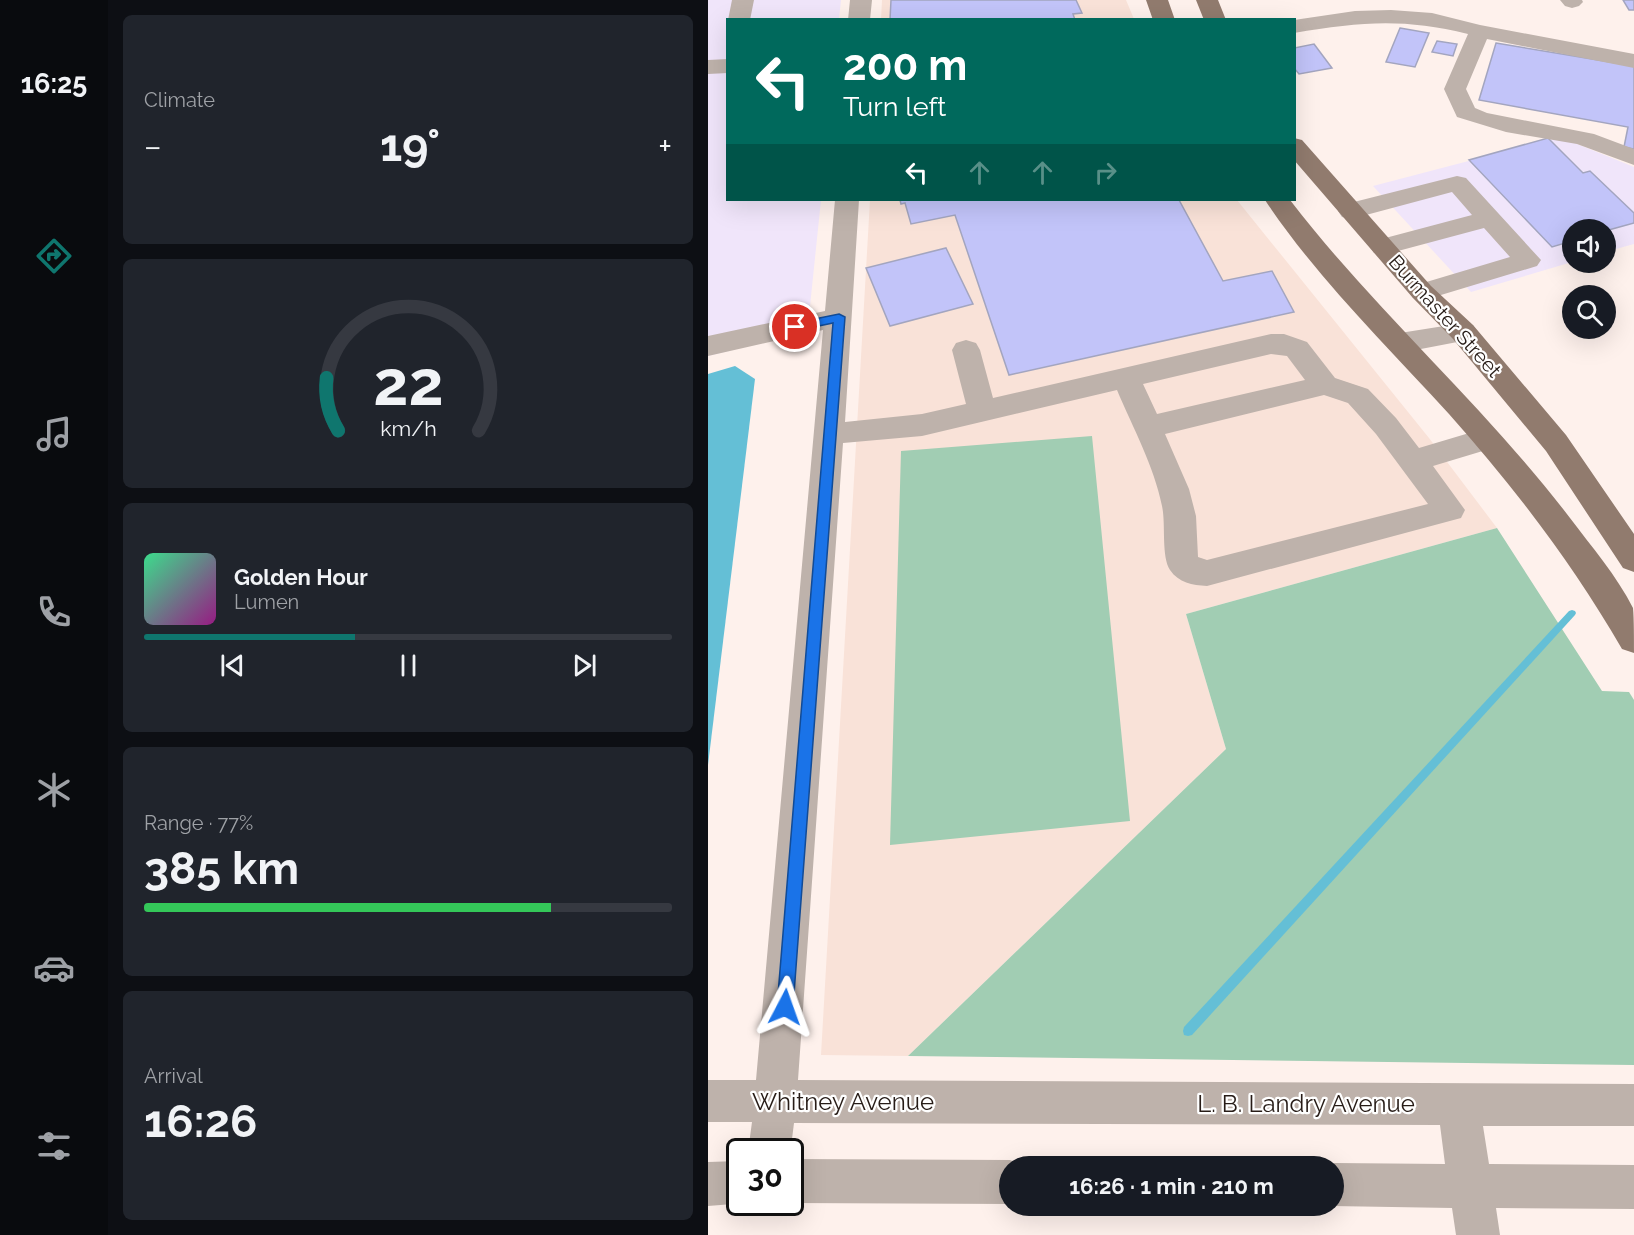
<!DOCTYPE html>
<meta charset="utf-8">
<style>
body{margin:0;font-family:Raleway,sans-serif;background:#20242c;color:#f1f3f6;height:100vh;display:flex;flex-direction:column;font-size:22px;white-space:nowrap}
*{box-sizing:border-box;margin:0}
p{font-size:20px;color:#9ea1a6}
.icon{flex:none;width:33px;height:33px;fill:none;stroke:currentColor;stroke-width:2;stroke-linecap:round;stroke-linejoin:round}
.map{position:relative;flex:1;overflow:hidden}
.side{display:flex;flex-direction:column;gap:15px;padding:15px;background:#0d0f14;width:600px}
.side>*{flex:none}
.top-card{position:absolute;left:18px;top:18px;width:570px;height:183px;border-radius:0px;box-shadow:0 6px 24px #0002;background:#00695c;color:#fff;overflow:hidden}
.controls{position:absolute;left:854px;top:219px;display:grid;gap:12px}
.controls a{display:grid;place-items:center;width:54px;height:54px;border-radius:50%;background:#171b24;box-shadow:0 6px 24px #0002;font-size:30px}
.speed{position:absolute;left:18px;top:1138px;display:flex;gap:12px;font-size:30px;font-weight:700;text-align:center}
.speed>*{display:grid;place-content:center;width:78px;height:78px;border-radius:50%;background:#171b24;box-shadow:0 6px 24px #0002;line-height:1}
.speed .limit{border:3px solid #111;border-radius:9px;background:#fff;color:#111}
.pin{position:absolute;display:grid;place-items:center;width:51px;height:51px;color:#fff;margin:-26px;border:3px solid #fff;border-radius:50%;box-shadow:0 2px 6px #0007}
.me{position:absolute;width:66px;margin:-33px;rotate:4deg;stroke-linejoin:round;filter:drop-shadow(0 0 4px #0008)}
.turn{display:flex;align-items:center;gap:21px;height:126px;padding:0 18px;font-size:27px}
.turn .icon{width:78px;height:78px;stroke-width:2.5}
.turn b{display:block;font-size:42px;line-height:51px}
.lanes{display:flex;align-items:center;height:57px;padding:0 18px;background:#0003;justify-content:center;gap:30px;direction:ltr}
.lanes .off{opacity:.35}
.big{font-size:45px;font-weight:700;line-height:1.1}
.side .card{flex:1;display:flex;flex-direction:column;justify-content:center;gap:9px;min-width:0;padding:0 21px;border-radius:9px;background:#20242c}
.side .dial{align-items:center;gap:0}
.dial svg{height:156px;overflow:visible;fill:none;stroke:#363941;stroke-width:7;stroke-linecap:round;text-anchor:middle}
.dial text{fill:#f1f3f6;stroke:none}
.song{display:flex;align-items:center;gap:18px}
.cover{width:72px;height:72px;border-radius:9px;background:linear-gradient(135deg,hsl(150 70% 55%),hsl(310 70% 35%))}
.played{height:6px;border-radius:3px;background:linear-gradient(90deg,#0f766e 40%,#363941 40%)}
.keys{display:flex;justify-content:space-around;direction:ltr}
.heat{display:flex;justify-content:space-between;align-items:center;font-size:33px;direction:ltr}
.charge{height:9px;border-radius:4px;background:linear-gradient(90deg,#34c759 77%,#363941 0)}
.trip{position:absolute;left:291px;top:1156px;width:345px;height:60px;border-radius:30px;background:#171b24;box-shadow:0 6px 24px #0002;font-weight:700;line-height:60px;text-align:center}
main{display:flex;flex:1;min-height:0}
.tabs{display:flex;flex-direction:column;width:108px;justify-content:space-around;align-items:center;background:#090b0e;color:#9ea1a6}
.tabs .icon{width:42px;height:42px}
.tabs .active{color:#0f766e}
.tabs b{font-size:27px;color:#f1f3f6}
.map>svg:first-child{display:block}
</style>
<main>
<nav class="tabs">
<b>16:25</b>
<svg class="icon active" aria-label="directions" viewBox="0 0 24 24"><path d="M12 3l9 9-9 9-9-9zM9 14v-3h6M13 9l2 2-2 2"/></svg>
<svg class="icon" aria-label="music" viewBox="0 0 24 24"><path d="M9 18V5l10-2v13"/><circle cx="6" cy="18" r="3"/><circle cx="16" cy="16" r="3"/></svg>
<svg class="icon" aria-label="phone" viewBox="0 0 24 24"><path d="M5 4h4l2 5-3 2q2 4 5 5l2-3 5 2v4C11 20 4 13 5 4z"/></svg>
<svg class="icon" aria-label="climate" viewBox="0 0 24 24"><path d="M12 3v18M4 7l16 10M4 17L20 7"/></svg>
<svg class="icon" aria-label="car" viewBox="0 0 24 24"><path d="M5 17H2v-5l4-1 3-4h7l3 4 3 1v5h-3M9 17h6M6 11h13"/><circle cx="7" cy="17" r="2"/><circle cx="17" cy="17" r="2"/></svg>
<svg class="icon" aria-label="filters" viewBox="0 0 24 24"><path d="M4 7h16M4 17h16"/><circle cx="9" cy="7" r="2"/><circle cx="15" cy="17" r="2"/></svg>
</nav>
<section class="side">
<div class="card"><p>Climate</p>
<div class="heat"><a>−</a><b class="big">19°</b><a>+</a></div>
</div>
<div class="card dial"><svg viewBox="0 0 100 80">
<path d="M14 69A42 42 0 1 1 86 69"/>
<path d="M14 69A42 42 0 0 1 8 42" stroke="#0f766e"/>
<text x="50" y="56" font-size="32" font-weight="700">22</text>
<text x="50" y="72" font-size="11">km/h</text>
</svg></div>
<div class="card">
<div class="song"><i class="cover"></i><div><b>Golden Hour</b><p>Lumen</p></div></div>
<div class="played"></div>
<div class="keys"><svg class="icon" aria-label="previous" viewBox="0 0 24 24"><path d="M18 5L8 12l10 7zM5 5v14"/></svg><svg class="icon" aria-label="pause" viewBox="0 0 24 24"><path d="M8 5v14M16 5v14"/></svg><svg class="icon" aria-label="next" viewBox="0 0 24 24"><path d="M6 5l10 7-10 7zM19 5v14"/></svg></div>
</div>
<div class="card"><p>Range · 77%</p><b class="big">385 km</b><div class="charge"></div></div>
<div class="card"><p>Arrival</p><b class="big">16:26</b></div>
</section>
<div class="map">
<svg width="926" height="1235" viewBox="0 0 926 1235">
<rect width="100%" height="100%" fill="#fef1ec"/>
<path fill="#f9e2d8" d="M174 0H418L426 19 173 20Z
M162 200H529L721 438 789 528 478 614 518 749 200 1056 113 1055Z"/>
<path fill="#f0e5fa" d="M0 0H133L131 19 20 20V200H113L99 335 68 339 0 356Z
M852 137 926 167V244L897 252V230H864V262L763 292 665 186Z"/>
<path fill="#a1cdb3" d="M384 436 422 821 182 845 193 451Z
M789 528 894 691 921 692 926 700V1065L200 1056 518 749 478 614Z"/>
<path fill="#64bfd6" d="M27 366 47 379 0 765V374Z"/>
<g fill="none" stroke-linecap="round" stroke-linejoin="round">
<path fill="#64bfd6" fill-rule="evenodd" d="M864 610 867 611 868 613 867 615 484 1035 480 1036 476 1035 475 1031 476 1027 861 611Z"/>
</g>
<path fill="#c2c4f9" stroke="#a3a5bf" stroke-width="1.5" d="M183 0H368L374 13 365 14 367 20H182Z
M915 0H926V10H921Z
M692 28 721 33 707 67 678 62Z
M729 41 749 44 745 56 724 52Z
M788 43 926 66V149L916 147 920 127 771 100Z
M606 44 624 68 591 74 586 68V48Z
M840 138 875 173 882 171 926 213V223L897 231V230H864V241L844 247 761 160Z
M192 200H471L515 281 564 271 586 312 301 375 247 215 203 224 197 203 193 204Z
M238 248 265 304 182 326 158 268Z"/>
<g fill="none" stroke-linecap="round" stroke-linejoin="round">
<path fill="#beb2ab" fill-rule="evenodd" d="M24 0H46L42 20H20Z
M142 0H164L162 20H140Z
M852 0H874L875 2 871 6 864 8 857 6Z
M683 10 724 13 772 25 926 54V68L779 39 758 89 767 108 779 113 886 134 926 149V165L869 144 798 132 749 117 736 89 760 34C694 18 653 22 586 33V20L647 11Z
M20 59V73L0 74V60Z
M749 176 758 178 833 260 829 266 723 298 714 301 705 298 701 292 705 286 802 257 776 228 675 255 666 253 662 247 666 241 764 215 744 192 643 219 634 217 630 211 634 205Z
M127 200H151L137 422 214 414 258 404 244 350 248 343 258 340 268 343 272 350 285 398 563 334H576L599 342 627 378 660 389 688 418 711 448 778 428 788 431 793 439 788 447 725 466 757 510 753 518 499 586C484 585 471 583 462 570 453 556 458 524 454 506 446 466 425 428 409 390L214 436 135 443 90 1080 926 1084V1126H775L781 1164 926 1165V1209L788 1208 792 1235H748L744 1208 624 1206H626V1167H616L626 1163 737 1164 732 1125 86 1123 82 1155V1152H40L44 1122H0V1080H48L115 330 0 356V336L117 311ZM563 354 579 356 597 380 449 414 435 384ZM616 395 640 403 668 434 720 504 499 560 490 557 488 516 481 489 457 434Z
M755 323 765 325 769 332 765 339 692 353 682 350 678 343 682 336 692 333Z
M82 1159 302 1160 318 1167H302V1204L82 1203Z
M32 1161V1203H37L0 1206V1162Z"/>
<path fill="#917b6e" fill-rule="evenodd" d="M438 0H460L467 20H445Z
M488 0H510L518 20H496Z
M586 138 594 140 723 286 765 325 858 435 926 534V572L915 568 838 451 745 339 705 298 586 160Z
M557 200H582C668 312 776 405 862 518 883 546 909 576 925 608 926 619 926 640 926 653L914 649C865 564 806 487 741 414 678 345 609 278 557 200Z"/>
</g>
<path fill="#1a73e8" stroke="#114b97" stroke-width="1.5" d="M131 314 137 317 85 1007 83 1013 77 1015 71 1013 69 1007 125 323 87 331 82 327 87 323Z"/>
<g text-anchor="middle" stroke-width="4.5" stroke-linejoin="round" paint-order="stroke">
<g font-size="20" fill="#271c17" stroke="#fff">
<text transform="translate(737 316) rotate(48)" y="7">Burmaster Street</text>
</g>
<g font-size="24" fill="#271c17" stroke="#fff">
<text x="135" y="1110">Whitney Avenue</text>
<text x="598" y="1112">L. B. Landry Avenue</text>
</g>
</g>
</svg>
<div class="controls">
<a><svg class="icon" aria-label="sound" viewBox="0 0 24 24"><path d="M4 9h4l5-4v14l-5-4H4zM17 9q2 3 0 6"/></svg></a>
<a><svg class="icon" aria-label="search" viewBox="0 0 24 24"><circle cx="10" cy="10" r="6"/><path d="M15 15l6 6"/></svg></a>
</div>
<div class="speed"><div class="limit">30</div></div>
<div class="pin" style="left:87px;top:327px;background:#d93025"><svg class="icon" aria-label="arrive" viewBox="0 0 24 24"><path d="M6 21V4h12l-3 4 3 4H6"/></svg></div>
<svg class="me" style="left:77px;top:1007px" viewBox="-20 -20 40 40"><path d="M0-17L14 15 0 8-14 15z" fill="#1a73e8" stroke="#fff" stroke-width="4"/></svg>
<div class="trip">16:26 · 1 min · 210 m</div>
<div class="top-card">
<div class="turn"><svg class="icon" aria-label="left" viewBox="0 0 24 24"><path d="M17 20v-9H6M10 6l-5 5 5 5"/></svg><div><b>200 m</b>Turn left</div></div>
<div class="lanes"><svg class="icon" aria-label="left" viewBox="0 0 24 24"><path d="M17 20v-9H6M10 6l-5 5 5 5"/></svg><svg class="icon off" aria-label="ahead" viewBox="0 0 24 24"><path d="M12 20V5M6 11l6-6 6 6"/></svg><svg class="icon off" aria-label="ahead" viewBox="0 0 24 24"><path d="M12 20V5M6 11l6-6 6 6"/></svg><svg class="icon off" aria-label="right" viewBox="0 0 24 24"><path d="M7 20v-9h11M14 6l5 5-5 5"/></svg></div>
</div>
</div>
</main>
